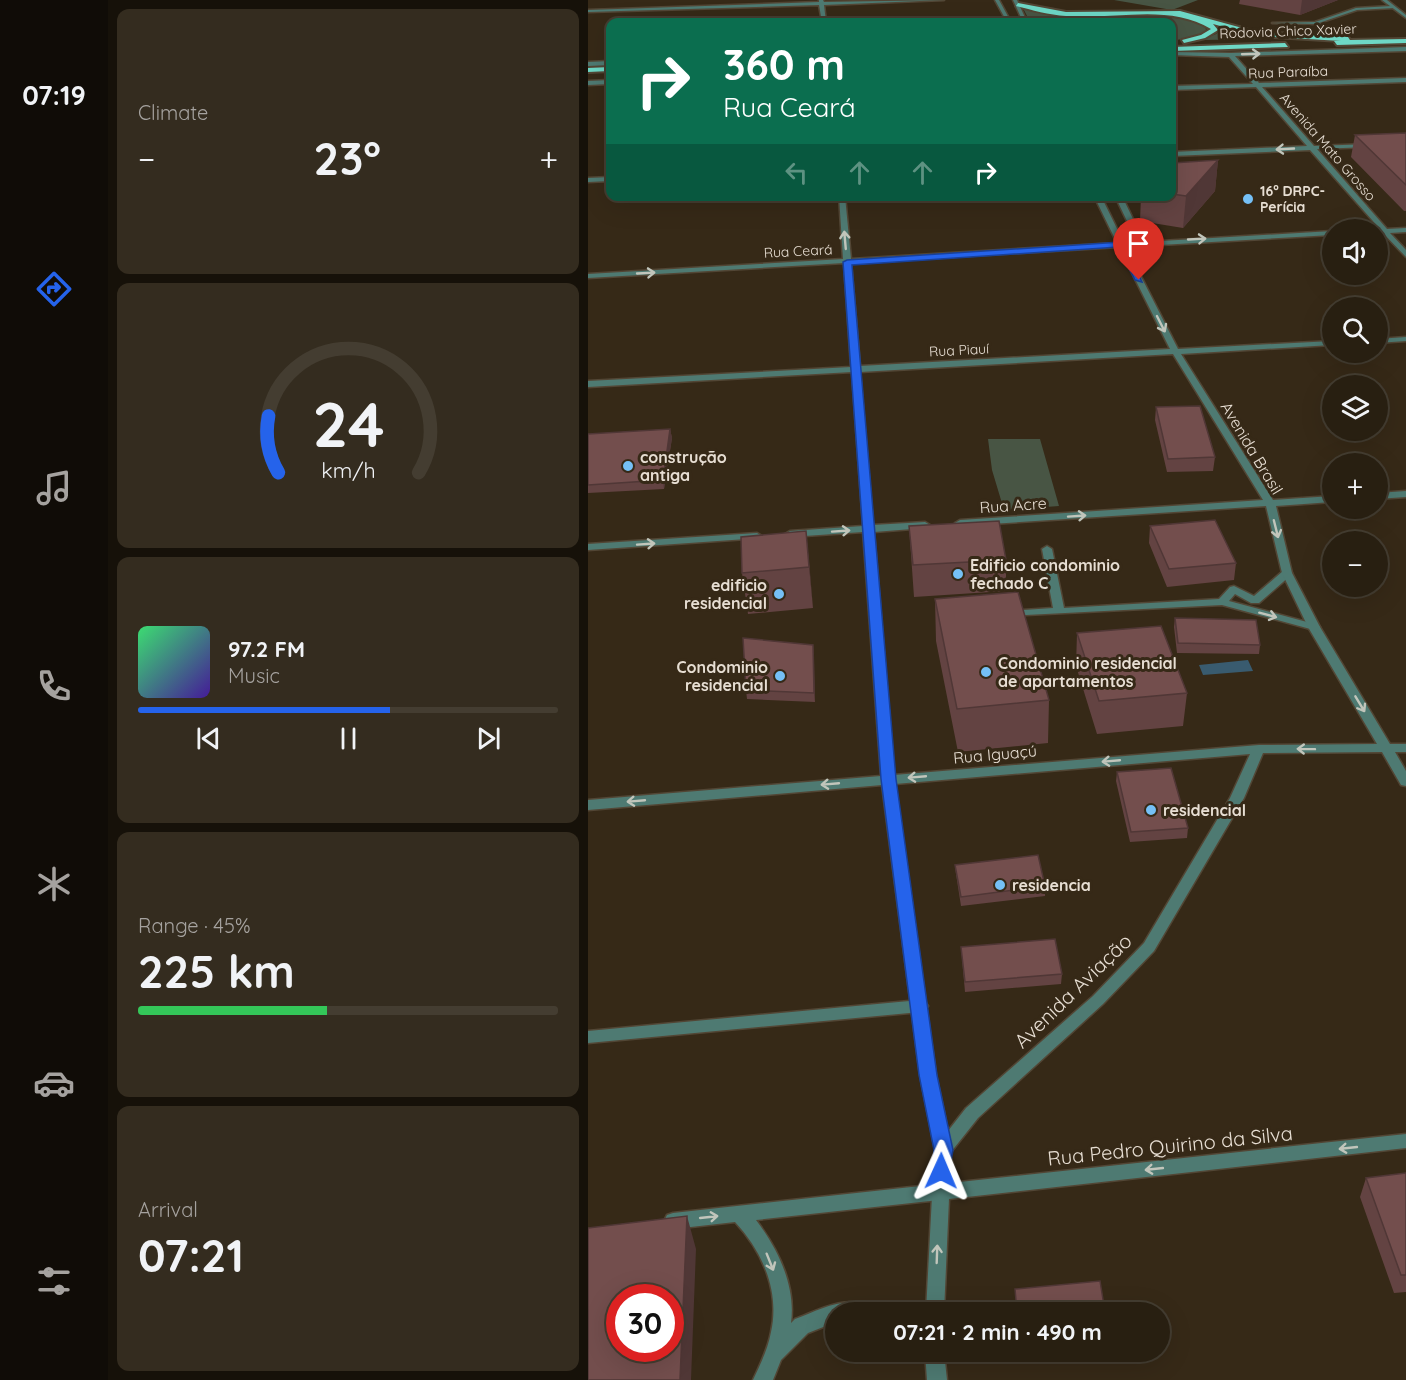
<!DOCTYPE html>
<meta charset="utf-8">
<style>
body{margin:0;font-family:Quicksand,sans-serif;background:#342c1f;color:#f1f3f6;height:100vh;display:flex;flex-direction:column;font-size:22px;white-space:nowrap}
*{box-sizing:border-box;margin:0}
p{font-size:20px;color:#a5a29f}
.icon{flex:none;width:33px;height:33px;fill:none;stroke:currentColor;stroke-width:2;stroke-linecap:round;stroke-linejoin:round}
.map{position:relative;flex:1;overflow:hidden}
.drawer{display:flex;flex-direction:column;gap:9px;padding:9px;background:#161109;width:480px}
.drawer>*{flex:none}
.hud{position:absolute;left:18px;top:18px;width:570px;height:183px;border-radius:12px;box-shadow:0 6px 24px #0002,0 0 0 2px #443d31;background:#0b6e4f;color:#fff;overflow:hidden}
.fabs{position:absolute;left:734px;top:219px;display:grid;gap:12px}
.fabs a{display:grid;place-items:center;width:66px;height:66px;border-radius:50%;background:#281f11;box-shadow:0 6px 24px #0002,0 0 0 2px #443d31;font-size:30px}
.speed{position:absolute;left:18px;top:1284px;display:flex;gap:12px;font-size:30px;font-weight:700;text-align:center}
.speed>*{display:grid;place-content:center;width:78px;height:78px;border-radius:50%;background:#281f11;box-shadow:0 6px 24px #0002,0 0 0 2px #443d31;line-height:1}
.speed .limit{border:9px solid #d22;background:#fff;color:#111}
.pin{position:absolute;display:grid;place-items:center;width:51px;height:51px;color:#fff;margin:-62px -26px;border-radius:50% 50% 50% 0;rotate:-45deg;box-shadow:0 0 6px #0007}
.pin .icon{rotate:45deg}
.me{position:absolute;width:66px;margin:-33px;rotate:1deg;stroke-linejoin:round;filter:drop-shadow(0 0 4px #0008)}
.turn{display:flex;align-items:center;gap:21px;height:126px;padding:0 18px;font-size:27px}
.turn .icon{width:78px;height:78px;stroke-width:2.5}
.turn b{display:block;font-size:42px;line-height:51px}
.lanes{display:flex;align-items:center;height:57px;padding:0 18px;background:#0003;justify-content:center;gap:30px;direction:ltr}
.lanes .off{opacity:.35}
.big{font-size:45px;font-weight:700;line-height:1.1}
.drawer .tile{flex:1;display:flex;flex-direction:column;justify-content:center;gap:9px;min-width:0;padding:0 21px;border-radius:12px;background:#342c1f}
.drawer .dial{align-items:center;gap:0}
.dial svg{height:156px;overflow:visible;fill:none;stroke:#443d31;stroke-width:7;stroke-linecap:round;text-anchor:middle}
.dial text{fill:#f1f3f6;stroke:none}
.song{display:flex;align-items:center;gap:18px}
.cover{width:72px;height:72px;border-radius:9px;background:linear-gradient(135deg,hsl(140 70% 55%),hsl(260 70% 35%))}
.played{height:6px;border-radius:3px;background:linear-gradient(90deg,#2563eb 60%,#443d31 60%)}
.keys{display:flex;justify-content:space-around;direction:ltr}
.heat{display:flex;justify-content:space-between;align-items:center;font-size:33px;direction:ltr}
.charge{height:9px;border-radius:4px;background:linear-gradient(90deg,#34c759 45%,#443d31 0)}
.trip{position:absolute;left:237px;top:1302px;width:345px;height:60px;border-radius:30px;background:#281f11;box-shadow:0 6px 24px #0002,0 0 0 2px #443d31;font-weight:700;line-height:60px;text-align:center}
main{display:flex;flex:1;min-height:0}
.tabs{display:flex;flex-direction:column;width:108px;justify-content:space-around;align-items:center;background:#100c07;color:#a5a29f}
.tabs .icon{width:42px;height:42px}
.tabs .on{color:#2563eb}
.tabs b{font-size:27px;color:#f1f3f6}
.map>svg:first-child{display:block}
</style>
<main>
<nav class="tabs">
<b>07:19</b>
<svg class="icon on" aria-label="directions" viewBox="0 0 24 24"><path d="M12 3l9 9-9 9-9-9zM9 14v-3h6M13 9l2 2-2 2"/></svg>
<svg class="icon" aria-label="music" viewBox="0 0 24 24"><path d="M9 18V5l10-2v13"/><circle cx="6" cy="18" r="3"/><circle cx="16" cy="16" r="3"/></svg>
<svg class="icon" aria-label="phone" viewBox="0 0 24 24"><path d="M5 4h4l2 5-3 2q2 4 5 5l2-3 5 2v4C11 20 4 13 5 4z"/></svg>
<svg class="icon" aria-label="climate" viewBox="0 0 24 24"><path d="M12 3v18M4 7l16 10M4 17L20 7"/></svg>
<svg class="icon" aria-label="car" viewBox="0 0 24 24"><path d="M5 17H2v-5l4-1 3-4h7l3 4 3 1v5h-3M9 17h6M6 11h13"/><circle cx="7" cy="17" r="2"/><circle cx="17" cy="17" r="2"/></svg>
<svg class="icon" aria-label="filters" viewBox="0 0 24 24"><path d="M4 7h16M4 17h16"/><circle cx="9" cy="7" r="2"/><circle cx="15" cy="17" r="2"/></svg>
</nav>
<section class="drawer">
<div class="tile"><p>Climate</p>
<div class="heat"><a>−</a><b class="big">23°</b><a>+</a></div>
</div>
<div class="tile dial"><svg viewBox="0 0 100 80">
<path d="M14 69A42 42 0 1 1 86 69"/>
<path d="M14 69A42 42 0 0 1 9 40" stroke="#2563eb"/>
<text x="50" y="56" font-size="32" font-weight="700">24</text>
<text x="50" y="72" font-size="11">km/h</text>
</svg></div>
<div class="tile">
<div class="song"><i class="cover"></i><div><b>97.2 FM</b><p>Music</p></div></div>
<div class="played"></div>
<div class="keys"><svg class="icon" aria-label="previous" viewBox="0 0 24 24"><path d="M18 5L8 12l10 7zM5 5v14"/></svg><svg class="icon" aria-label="pause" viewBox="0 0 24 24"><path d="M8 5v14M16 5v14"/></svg><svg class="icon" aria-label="next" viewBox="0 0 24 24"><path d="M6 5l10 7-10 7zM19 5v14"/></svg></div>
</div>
<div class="tile"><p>Range · 45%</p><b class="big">225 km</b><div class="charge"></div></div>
<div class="tile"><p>Arrival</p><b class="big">07:21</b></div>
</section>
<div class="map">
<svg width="818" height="1380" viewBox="0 0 818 1380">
<rect width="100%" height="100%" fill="#362917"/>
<path fill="#485544" d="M526 0H610L584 10Z
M435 8C482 21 530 11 578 13 616 15 650 32 687 39L613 40 628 34 635 28C599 7 524 12 483 17 469 18 456 22 442 22Z
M573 17 600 19 617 25 618 30 613 35 584 41V22H469L499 19Z
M400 439H452L471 506 416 510 404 470Z"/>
<path fill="#395b6f" d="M660 660 665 671 615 675 611 665Z"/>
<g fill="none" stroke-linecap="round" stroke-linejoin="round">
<g stroke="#524635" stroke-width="3">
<path id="service" d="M804 6 806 8 769 10 728 24 684 23 727 22 768 8Z
M459 546 464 549 476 608 631 599 642 587 646 586 666 596 695 571 699 570 704 573 703 575 671 603H663L647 594 641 601 730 625 732 627 726 630 634 605 418 616 416 614 418 612 422 611 465 608 454 549Z
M332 1000 337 1002 340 1006 337 1010 332 1012 0 1043V1031Z
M351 1184 357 1186 360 1192 357 1198 351 1200 168 1220C190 1249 208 1286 203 1323L207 1319C231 1310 256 1295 282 1306L284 1312H248V1322L220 1333 193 1360 185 1380H165C172 1365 180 1349 183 1332 192 1292 175 1252 147 1222L85 1229 79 1227 76 1221 79 1215 85 1213Z"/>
</g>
<g stroke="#524635" stroke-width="3">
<path id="minor" d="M231 0H235L236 2 356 0 236 5 238 22H234L231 5 0 12V10L231 2Z
M407 0H411L423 22H419Z
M425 0H429L439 22H435Z
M794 0H799L818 15V18Z
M818 47V51L647 56 671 83 818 78V82L674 87 726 146 783 144 784 145 781 147 729 149 799 229 818 228V232L802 233 818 250V257L795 233H790L792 229 722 150 584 156V152L719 146 668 87 584 90V86L665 84 641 57 584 55V52L643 53Z
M22 61V65L0 66V62Z
M22 80V84L0 85V81Z
M22 177V181L0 182V178Z
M251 196H257L263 259 529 243 506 196H513L536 243 549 242 527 196H534L556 242 744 231V235L538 247 590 349 744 341V345L593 354 685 500 744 496V502L688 506 704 573 732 627 802 744H818V752H807L818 771V786L813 785 794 752 675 753 656 798 566 951 515 1004 390 1118 363 1152 362 1183 818 1134V1148L361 1199 356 1312H338L344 1196 342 1192 345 1187 347 1150 332 1075 294 785 0 810V800L293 776 275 532 202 537 197 534 202 531 275 526 264 372 0 387V381L263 367 256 263 0 278V274L255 259ZM531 247 582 349 272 366 263 263ZM585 354 675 500 372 520 367 523 372 526 678 506 694 573 720 627 789 744 671 745 306 775 286 532 337 528 342 525 337 522 285 525 272 372ZM662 754 642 798 556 943 505 996 378 1108 360 1131 348 1075 307 784Z
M818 337V341L789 343V339Z
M818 491V497L789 499V493Z
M169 533 174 536 173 538 0 550V544Z
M337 1352H356L359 1380H339Z"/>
</g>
<g stroke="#524635" stroke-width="4">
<path id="trunk" d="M430 3 478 12 592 11 669 32 760 37 762 40 818 39V43L749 45 746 41H753L669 36 625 24 630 30 617 38 596 43 594 40 613 35 623 29C581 3 527 20 478 16 461 15 444 10 428 6Z
M697 43 700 47 584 51V47Z
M22 67V71L0 72V68Z"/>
</g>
<use href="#service" fill="#4e7a72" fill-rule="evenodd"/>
<use href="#minor" fill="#4e7a72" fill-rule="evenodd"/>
<use href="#trunk" fill="#6ed8c6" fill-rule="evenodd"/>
</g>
<path fill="#634342" d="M652 0H750L712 15 651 4Z
M818 133V211H816L763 157 767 135Z
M584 144 586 163 630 160 627 191 595 228 552 221 553 196H584Z
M568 407 627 457 625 471 579 472 567 420Z
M82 429 84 438 76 489 0 493V434Z
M321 526 418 560V591L326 597Z
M562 526 648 563 646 580 579 587 561 543Z
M218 531 225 608 160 614 154 573Z
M347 599 461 700 460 743 370 752 348 641Z
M587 618 672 645 671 654 589 653 586 627Z
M489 633 599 693 595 726 509 734 488 666Z
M225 645 227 702 159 699 158 690Z
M529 772 600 828 599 838 542 842 528 781Z
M367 865 457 886V896L373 906 368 874Z
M373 947 474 974 473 984 377 992Z
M818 1173V1292L806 1293 772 1197 778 1178Z
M432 1352H490L433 1357Z"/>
<path fill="#503736" d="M714 0H750L712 15Z
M587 145 585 174 584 176V149Z
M630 160 627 191 595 228 598 196Z
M82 429 84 438 76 489 75 480Z
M218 531 222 572 225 608 221 567Z
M225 645 226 654 227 702 226 693Z
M99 1216 108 1249 103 1380H92Z"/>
<path fill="#734e4d" stroke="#503736" stroke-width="1.5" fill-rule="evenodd" d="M818 133V185L767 135Z
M630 160 598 196 584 194V163Z
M612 406 627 457 580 459 568 407Z
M82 429 75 480 0 485V434Z
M627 520 648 563 581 569 562 526Z
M411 521 418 560 325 565 321 526Z
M218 531 221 567 154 573 153 537Z
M430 592 461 700 369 709 347 599Z
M587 618 668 620 672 645 590 643Z
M573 626 599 693 511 701 489 633Z
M155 638 225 645 226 693 158 690Z
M583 768 600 828 543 832 529 772Z
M450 855 457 886 373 897 367 865Z
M467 939 474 974 377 982 373 947Z
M818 1173V1275H813L778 1178Z
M99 1216 92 1380H0V1228ZM32 1298H82V1348H32Z
M512 1281 517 1312H429L427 1289Z"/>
<defs><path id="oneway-shaft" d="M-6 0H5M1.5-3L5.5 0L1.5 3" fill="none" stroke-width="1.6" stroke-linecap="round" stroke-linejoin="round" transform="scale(1.5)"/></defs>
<g stroke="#c1c5bb">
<use href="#oneway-shaft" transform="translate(663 54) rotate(-2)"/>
<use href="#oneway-shaft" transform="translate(697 149) rotate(177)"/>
<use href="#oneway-shaft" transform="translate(609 239) rotate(-3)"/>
<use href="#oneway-shaft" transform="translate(257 240) rotate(-95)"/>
<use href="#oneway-shaft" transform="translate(58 273) rotate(-3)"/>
<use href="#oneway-shaft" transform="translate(573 324) rotate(63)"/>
<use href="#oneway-shaft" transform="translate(489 516) rotate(-4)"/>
<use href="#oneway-shaft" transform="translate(688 529) rotate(76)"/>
<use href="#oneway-shaft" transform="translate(253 531) rotate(-4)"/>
<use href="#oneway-shaft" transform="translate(58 544) rotate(-4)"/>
<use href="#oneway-shaft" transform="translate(680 615) rotate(15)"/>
<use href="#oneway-shaft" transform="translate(772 704) rotate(59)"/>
<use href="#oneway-shaft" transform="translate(718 749) rotate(-179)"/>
<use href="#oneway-shaft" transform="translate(523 761) rotate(175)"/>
<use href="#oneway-shaft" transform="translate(329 777) rotate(175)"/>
<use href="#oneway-shaft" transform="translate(242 784) rotate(175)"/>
<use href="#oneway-shaft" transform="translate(48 801) rotate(175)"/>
<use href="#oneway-shaft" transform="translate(760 1148) rotate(174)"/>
<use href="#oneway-shaft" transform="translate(566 1169) rotate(174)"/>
<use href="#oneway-shaft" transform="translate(121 1217) rotate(-6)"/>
<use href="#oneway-shaft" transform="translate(349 1254) rotate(-88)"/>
<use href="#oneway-shaft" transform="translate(182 1262) rotate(68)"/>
</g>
<path fill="#2563eb" stroke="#184099" stroke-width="1.5" d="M533 242 537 244 554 282 547 280 530 247 264 265 308 779 349 1075 365 1150 360 1177 353 1180 346 1177 344 1171 346 1150 331 1075 293 779 255 262 259 260Z"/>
<g fill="#75c0f6" stroke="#362917" stroke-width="2">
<circle cx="660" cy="199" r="6"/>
<circle cx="40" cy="466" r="6"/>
<circle cx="370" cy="574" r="6"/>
<circle cx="191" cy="594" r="6"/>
<circle cx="398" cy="672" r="6"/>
<circle cx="192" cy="676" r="6"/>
<circle cx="563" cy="810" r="6"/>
<circle cx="412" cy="885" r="6"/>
</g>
<g text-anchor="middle" stroke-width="6" stroke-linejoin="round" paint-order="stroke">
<g font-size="14" fill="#e7ded3" stroke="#362917">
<text transform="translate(700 31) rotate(-2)" y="5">Rodovia Chico Xavier</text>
<text transform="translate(700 72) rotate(-2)" y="5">Rua Paraíba</text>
<text transform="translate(740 147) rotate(49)" y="5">Avenida Mato Grosso</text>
<text transform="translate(210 251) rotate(-3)" y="5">Rua Ceará</text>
<text transform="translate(371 350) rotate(-3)" y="5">Rua Piauí</text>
</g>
<g font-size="14" font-weight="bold" fill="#e7ded3" stroke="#362917" text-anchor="start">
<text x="672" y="196">16° DRPC-<tspan x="672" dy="16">Perícia</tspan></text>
</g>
<g font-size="16" fill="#e7ded3" stroke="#362917">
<text transform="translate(664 448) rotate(59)" y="6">Avenida Brasil</text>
<text transform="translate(425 505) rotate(-4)" y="6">Rua Acre</text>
<text transform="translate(407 754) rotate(-5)" y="6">Rua Iguaçú</text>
</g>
<g font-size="16" font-weight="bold" fill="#e7ded3" stroke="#362917" text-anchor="start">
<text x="52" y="463">construção<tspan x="52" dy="18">antiga</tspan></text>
<text x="382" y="571">Edificio condominio<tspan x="382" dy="18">fechado C</tspan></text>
<text x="179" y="591" text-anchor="end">edificio<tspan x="179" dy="18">residencial</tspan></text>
<text x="410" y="669">Condominio residencial<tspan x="410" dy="18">de apartamentos</tspan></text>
<text x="180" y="673" text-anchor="end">Condominio<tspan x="180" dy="18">residencial</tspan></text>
<text x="575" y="816">residencial</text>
<text x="424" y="891">residencia</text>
</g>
<g font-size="20" fill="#e7ded3" stroke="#362917">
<text transform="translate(485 991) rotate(-44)" y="7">Avenida Aviação</text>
<text transform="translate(582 1146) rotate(-6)" y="7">Rua Pedro Quirino da Silva</text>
</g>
</g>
</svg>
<div class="fabs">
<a><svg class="icon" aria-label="sound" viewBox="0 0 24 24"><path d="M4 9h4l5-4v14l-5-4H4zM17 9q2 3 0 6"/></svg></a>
<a><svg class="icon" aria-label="search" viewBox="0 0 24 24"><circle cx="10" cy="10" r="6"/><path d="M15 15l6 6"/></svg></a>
<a><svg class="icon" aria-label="layers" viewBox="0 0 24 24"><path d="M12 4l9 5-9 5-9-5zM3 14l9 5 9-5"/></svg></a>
<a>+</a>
<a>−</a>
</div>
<div class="speed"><div class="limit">30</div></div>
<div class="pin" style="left:551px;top:280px;background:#d93025"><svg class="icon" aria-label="arrive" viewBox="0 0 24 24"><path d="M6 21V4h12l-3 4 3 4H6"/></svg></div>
<svg class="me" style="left:353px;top:1171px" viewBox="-20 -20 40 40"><path d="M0-17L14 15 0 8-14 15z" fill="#2563eb" stroke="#fff" stroke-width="4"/></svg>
<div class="trip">07:21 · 2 min · 490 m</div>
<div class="hud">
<div class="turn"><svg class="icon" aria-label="right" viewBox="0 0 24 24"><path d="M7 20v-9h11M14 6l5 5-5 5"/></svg><div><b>360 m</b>Rua Ceará</div></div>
<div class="lanes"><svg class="icon off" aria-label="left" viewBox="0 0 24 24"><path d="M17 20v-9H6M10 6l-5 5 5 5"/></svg><svg class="icon off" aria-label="ahead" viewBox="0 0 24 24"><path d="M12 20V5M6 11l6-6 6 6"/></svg><svg class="icon off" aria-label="ahead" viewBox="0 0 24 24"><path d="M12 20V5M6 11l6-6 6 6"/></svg><svg class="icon" aria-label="right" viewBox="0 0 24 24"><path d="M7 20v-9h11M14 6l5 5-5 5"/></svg></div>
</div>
</div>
</main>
